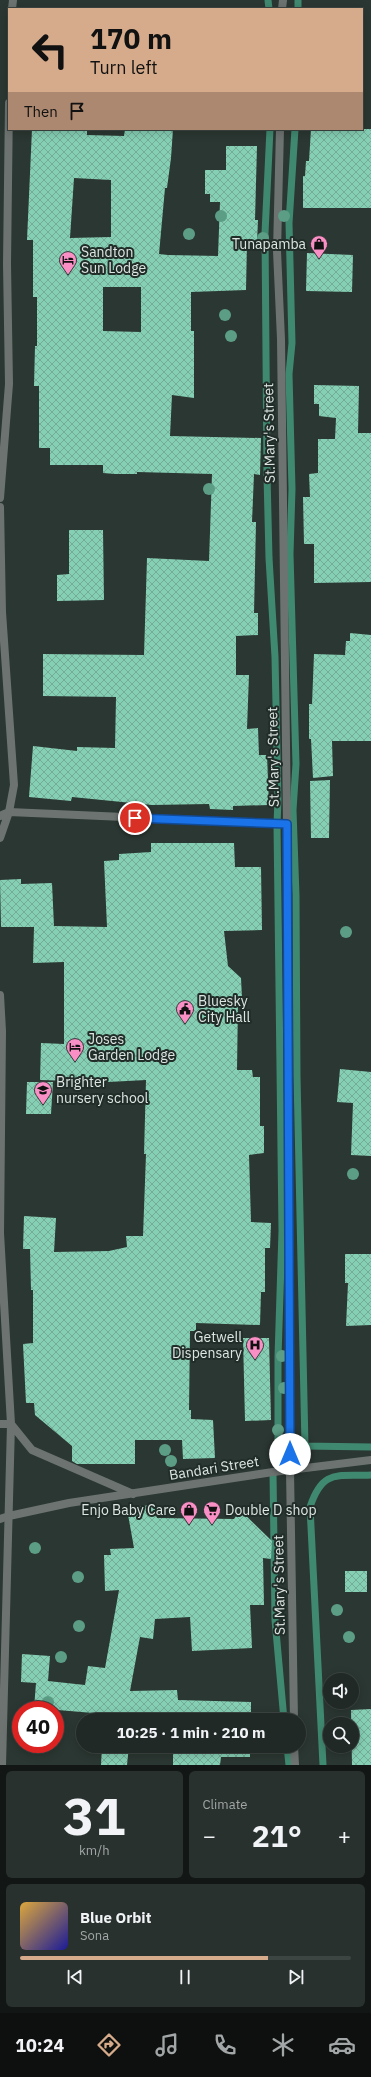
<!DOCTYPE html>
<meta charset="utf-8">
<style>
body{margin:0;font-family:"IBM Plex Sans",sans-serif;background:#28312e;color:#f1f3f6;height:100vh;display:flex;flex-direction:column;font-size:15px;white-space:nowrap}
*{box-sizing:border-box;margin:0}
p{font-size:13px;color:#a2a6a7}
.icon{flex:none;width:22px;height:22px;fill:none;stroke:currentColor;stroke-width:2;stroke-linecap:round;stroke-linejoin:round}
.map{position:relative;height:1765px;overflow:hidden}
.drawer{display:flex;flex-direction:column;gap:6px;padding:6px;background:#121715;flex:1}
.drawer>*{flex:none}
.guide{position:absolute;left:8px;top:8px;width:355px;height:122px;border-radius:0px;box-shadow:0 2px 10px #0003,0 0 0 1px #3d4543;background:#d6ab8b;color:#111;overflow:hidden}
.buttons{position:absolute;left:323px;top:1673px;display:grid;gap:8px}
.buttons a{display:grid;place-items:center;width:36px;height:36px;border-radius:50%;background:#202926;box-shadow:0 2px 10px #0003,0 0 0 1px #3d4543;font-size:20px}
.speed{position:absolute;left:12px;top:1701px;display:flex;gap:8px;font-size:20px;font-weight:700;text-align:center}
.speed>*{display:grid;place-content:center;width:52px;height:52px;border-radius:50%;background:#202926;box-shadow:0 2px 10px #0003,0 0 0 1px #3d4543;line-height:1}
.speed .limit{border:6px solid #d22;background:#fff;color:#111}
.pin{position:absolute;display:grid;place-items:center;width:34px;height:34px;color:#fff;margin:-17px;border:2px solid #fff;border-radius:50%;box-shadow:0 1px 4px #0007}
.me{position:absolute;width:44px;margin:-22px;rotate:0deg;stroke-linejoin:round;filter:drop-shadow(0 0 3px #0008)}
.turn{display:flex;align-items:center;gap:14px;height:84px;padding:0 16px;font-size:18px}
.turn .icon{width:52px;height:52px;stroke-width:2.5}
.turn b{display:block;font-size:28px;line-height:34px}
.then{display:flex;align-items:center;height:38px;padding:0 16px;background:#0003;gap:8px;font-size:15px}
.big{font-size:30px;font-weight:700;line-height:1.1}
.drawer .card{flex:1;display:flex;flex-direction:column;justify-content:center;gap:6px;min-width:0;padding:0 14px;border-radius:6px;background:#28312e}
.drawer .dial{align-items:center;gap:0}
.dial b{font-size:52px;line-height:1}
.song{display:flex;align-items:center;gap:12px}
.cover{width:48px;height:48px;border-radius:6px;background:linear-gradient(135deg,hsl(40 70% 55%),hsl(240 70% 35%))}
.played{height:4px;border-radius:2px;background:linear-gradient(90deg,#d6ab8b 75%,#3d4543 75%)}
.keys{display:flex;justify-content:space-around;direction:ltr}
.heat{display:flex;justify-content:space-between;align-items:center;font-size:22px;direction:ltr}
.drawer .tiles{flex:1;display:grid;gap:6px;grid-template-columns:1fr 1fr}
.card:last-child{grid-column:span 2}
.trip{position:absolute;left:76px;top:1713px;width:230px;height:40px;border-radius:20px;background:#202926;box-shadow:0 2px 10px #0003,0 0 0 1px #3d4543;font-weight:700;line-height:40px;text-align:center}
.tab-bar{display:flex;height:64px;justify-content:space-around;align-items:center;background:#0d100f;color:#a2a6a7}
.tab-bar .icon{width:28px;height:28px}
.tab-bar .current{color:#d6ab8b}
.tab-bar b{font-size:18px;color:#f1f3f6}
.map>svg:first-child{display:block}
</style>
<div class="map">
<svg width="371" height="1765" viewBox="0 0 371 1765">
<defs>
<pattern id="building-cross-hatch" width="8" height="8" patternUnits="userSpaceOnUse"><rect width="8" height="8" fill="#85cfb4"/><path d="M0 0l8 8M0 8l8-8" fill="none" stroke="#74ac98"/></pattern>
</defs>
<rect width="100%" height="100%" fill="#2b3732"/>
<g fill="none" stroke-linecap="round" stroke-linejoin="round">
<path stroke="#408971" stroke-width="7" d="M268 0 269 9
M298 9V0
M270 129 265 233 267 475 269 558 275 657 278 800 277 824 282 1231 278 1357V1449
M295 129 289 223 292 343 289 374 292 489 290 554 296 764 293 810 296 896 297 1076 305 1446 371 1447
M273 1472 275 1620 284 1720
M287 1746 289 1765
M323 1765 310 1507C323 1468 338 1477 371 1475"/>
</g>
<path fill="url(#building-cross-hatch)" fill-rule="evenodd" d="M32 129H87V135L124 136 125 129H173L171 158 167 188H165L159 254 168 255 218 256 220 202H210V194H205V170H226V146H257L255 220H258L257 243 247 242 246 290 191 292V331H194V398L172 395 170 436 261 438 260 475 254 474 252 522H256L254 613H258V635L236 636V675H249L247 729 258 728 259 755H267L269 805 233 806V810L210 809 209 804 152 805 72 797 71 801 29 797 33 746 77 751V747L115 748 116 697 43 696V654L144 655 147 558 209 561 212 474 137 472V474H115L103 473V465H50V448H39V386H34L35 346H37V297H33V240H27ZM74 178 111 180V237L70 238ZM103 287H141V332L103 331Z
M311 129H371V208H303V176H305L306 161H309Z
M307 253 353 255 352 292 306 291Z
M314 385 359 386 358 433H371V582L314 583V544H304L303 497H310L309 474 318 473V439H335L336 418 319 416V404H314Z
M69 530H103L104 600 57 601V575L69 574Z
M350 633 371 635V741H332L333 776 313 778 311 739H309V704H312L314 654 345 655 346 641H350Z
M330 780 329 838H311L310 781Z
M151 843H234L235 867H261L262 930 224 931 228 966 241 978 242 998 238 1002 237 1070H252L253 1077H260V1126H264V1153L249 1155 251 1222 271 1223 270 1248H265V1292H261L260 1325 196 1323V1331H190L189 1410H191V1419L213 1420 215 1458 183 1459 182 1440H135V1464H77L72 1461V1446L35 1415 34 1403H26L23 1344 33 1343V1290H31L30 1249H23L24 1216 56 1218 54 1252 109 1251 127 1247 126 1236H143L146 1154H144L146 1080 108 1082 40 1080 41 1043 64 1044V962L33 963 34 927H1L0 880 21 879V884L52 883 54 926 107 927 104 861 119 860V854L151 852Z
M340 1069 371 1072V1156L351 1155 353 1103 337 1102Z
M27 1082H53L51 1114H26Z
M345 1254H371V1325L346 1326 348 1283H345Z
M243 1338H269L271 1420 245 1421Z
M154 1504 157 1518 234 1519 240 1510 272 1541 271 1559 263 1558 264 1605H250L252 1648 192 1651 190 1617 155 1619 153 1639 140 1637 130 1691 177 1690 178 1700 251 1702V1720H105V1714L34 1708 36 1683 21 1682 22 1654 50 1656 48 1681 85 1685 88 1666 105 1668 119 1590 105 1591 104 1555H111L110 1549 134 1548 127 1509Z
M345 1571H367V1592H345Z
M371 1709V1765H352L351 1710Z
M102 1746H129L127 1765H101Z
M173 1746H250V1757H221L220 1765H173Z"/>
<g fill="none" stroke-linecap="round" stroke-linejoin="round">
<path stroke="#6d7371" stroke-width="8" d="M0 1519 9 1516"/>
<path stroke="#6d7371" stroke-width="8" d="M12 9 13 0
M0 498 9 384 7 264 9 103
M0 507 2 612 14 785 9 812 0 838
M0 816 9 812 287 824
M0 995 2 1031 0 1233 11 1424 2 1765
M0 1424H11
M11 1424 32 1450 133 1494
M9 1516 69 1503 273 1472 371 1460"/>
<path stroke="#6d7371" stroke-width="8" d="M282 9 283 0
M280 129 277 251 281 339 287 824 290 1470 294 1720
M294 1746 295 1765"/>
</g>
<g fill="#5c9d86">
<circle cx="221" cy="216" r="6"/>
<circle cx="284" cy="216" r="6"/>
<circle cx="189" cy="234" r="6"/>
<circle cx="263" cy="238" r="6"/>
<circle cx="225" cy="315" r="6"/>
<circle cx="231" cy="336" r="6"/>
<circle cx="209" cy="489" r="6"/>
<circle cx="346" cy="932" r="6"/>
<circle cx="353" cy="1174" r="6"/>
<circle cx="282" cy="1356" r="6"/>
<circle cx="284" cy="1388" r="6"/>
<circle cx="278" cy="1430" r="6"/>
<circle cx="165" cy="1450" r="6"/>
<circle cx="171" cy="1461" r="6"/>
<circle cx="35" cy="1548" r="6"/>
<circle cx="78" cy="1577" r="6"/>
<circle cx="337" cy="1610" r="6"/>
<circle cx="79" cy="1626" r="6"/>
<circle cx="349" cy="1637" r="6"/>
<circle cx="61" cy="1657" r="6"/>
<circle cx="48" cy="1702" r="6"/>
</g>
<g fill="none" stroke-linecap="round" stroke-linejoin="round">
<g stroke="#114b97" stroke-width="10">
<path id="route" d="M135 818 287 824 290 1454"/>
</g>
<use href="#route" stroke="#1a73e8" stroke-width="7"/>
</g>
<defs>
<g id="shop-pin" transform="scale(0.9)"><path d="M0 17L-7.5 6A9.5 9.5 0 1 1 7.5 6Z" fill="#fa8fc6" stroke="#212d28"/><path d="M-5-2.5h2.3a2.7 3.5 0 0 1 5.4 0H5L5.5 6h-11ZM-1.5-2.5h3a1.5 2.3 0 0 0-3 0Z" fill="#111"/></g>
<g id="hotel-pin" transform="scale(0.9)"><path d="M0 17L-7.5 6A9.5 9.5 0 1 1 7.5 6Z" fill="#fa8fc6" stroke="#212d28"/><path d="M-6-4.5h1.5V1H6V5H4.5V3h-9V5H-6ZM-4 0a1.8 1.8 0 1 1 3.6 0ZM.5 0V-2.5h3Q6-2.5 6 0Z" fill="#111"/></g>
<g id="civic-pin" transform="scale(0.9)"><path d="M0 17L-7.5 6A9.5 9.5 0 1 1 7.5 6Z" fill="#fa8fc6" stroke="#212d28"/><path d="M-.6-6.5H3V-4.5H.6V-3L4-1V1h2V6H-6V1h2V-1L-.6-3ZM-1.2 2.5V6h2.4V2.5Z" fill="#111"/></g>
<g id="school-pin" transform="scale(0.9)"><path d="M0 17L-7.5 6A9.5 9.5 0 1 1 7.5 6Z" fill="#fa8fc6" stroke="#212d28"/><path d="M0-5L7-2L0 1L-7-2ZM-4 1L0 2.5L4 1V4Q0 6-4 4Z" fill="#111"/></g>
<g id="hospital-pin" transform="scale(0.9)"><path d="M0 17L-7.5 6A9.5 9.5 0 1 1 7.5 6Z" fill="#fa8fc6" stroke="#212d28"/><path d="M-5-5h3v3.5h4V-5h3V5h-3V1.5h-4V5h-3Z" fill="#111"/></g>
<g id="supermarket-pin" transform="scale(0.9)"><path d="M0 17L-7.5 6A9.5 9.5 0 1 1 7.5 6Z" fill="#fa8fc6" stroke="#212d28"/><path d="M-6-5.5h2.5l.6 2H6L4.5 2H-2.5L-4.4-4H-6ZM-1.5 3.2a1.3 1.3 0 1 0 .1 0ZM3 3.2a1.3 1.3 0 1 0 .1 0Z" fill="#111"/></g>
</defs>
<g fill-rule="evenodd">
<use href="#shop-pin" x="319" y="244"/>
<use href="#hotel-pin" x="68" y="260"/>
<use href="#civic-pin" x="185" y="1009"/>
<use href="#hotel-pin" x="75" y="1047"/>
<use href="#school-pin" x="43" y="1090"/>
<use href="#hospital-pin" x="255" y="1345"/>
<use href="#shop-pin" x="189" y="1510"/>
<use href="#supermarket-pin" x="212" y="1510"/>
</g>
<g text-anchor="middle" stroke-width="4" stroke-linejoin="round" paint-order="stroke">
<g font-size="14" fill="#dee6e3" stroke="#212d28" text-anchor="start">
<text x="306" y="249" text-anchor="end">Tunapamba</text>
<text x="81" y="257">Sandton<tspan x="81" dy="16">Sun Lodge</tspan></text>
<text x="198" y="1006">Bluesky<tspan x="198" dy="16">City Hall</tspan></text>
<text x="88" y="1044">Joses<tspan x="88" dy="16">Garden Lodge</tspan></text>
<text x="56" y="1087">Brighter<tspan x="56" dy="16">nursery school</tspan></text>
<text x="242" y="1342" text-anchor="end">Getwell<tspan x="242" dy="16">Dispensary</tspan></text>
<text x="176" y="1515" text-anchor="end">Enjo Baby Care</text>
<text x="225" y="1515">Double D shop</text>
</g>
<g font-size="14" fill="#dee6e3" stroke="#212d28">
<text transform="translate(269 433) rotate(-91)" y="5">St.Mary's Street</text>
<text transform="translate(273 757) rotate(-91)" y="5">St.Mary's Street</text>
<text transform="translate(214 1468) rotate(-9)" y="5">Bandari Street</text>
<text transform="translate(279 1585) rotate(-91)" y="5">St.Mary's Street</text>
</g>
</g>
</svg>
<div class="buttons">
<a><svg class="icon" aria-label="sound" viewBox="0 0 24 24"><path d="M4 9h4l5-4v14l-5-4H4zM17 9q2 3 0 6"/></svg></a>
<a><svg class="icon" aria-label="search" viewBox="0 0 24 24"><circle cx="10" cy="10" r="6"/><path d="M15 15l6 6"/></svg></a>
</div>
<div class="speed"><div class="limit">40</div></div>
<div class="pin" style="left:135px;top:818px;background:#d93025"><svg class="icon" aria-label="arrive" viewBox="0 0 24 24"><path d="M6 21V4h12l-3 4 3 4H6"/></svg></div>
<svg class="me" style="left:290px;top:1454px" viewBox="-20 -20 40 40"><circle r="19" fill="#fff"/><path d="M0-13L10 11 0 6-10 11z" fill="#1a73e8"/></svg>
<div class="trip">10:25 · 1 min · 210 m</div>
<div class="guide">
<div class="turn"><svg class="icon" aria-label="left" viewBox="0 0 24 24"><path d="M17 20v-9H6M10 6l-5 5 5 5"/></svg><div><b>170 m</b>Turn left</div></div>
<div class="then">Then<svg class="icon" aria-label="arrive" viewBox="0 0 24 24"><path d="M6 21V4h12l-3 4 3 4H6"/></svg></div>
</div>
</div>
<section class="drawer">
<div class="tiles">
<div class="card dial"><b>31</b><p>km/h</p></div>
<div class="card"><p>Climate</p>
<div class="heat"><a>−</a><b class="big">21°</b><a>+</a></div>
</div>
<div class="card">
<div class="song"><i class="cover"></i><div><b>Blue Orbit</b><p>Sona</p></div></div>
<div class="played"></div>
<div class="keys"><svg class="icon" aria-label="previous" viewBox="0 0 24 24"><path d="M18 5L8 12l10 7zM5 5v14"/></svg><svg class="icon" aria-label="pause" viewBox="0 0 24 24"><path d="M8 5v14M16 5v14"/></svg><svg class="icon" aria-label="next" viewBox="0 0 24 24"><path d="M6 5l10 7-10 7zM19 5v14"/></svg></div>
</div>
</div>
</section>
<nav class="tab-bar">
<b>10:24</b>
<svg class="icon current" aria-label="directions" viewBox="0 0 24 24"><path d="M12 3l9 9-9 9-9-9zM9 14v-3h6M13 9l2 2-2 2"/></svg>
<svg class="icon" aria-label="music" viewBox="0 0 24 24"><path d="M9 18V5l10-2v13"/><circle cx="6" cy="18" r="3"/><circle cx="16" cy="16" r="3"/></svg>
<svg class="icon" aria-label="phone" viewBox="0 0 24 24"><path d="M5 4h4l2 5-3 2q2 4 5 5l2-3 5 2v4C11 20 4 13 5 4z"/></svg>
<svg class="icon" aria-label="climate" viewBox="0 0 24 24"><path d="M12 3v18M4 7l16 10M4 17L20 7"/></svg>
<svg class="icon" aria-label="car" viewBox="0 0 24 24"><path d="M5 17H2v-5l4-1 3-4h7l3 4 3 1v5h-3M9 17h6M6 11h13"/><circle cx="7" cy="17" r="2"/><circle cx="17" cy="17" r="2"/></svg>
</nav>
